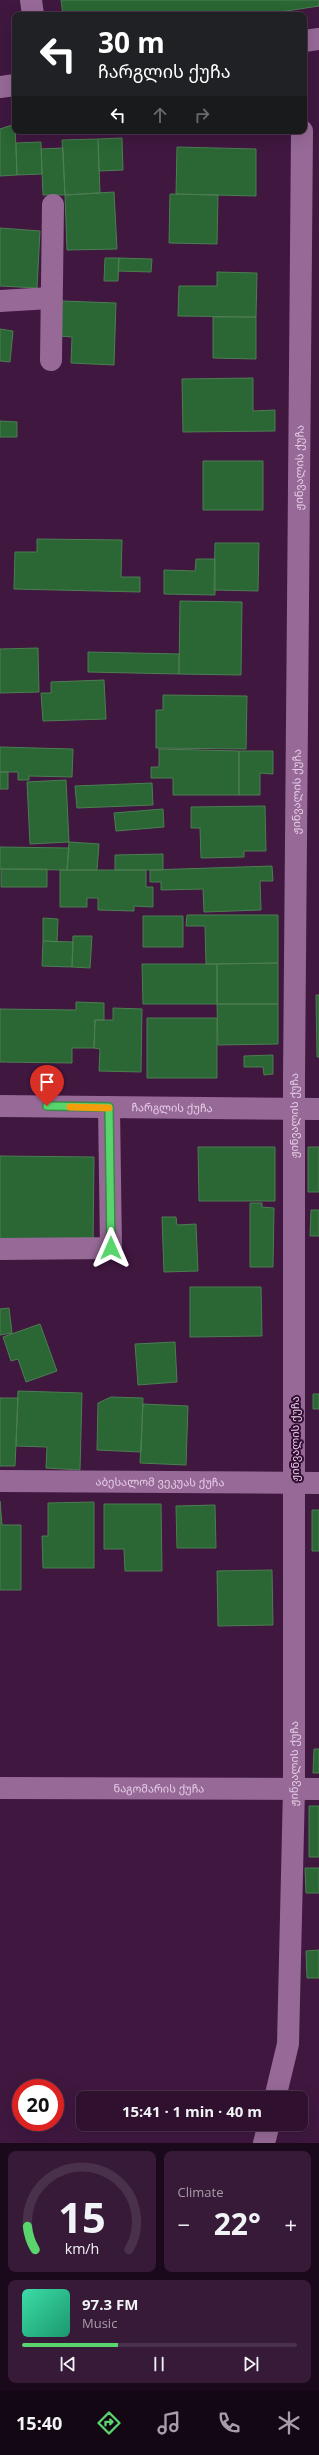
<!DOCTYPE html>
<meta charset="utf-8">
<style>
body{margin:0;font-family:"Open Sans","Noto Sans Georgian",sans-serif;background:#371a37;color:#f1f3f6;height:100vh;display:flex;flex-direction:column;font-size:15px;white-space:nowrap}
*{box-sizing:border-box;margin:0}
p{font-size:13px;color:#a79daa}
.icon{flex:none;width:22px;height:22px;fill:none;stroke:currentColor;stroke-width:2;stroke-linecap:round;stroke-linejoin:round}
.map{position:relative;height:2143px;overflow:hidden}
.panel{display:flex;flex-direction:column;gap:8px;padding:8px;background:#1a091a;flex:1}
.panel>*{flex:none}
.guide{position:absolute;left:12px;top:12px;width:295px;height:122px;border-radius:8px;box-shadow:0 4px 16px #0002,0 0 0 1px #4a314b;background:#202124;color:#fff;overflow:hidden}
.speed{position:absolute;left:12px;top:2079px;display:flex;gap:8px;font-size:20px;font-weight:700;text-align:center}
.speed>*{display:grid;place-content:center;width:52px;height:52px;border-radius:50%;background:#2f112f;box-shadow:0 4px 16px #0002,0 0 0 1px #4a314b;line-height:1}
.speed .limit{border:6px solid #d22;background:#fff;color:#111}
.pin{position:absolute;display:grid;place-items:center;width:34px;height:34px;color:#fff;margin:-41px -17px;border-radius:50% 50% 50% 0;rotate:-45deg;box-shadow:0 0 4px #0007}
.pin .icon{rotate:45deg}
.me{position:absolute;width:44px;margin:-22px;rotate:0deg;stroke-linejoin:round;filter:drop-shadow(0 0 3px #0008)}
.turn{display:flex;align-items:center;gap:14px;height:84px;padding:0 20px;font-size:18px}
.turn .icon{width:52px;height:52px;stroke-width:2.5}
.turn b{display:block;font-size:28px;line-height:34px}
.lanes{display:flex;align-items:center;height:38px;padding:0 20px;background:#0003;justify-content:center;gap:20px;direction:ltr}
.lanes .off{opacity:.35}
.big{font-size:30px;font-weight:700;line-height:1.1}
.panel .card{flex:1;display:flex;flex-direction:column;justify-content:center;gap:6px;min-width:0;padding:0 14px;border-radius:8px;background:#371a37}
.panel .dial{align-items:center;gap:0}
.dial svg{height:104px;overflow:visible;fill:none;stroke:#4a314b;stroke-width:7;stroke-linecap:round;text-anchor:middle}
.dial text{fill:#f1f3f6;stroke:none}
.song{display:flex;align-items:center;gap:12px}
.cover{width:48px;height:48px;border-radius:6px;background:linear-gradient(135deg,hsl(160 70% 55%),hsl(160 70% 35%))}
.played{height:4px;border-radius:2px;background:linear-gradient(90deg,#5ad56e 35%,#4a314b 35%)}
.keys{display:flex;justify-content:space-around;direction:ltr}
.heat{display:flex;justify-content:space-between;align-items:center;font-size:22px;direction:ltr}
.panel .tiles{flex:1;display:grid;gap:8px;grid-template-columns:1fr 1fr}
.card:last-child{grid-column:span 2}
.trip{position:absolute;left:76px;top:2091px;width:232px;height:40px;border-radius:8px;background:#2f112f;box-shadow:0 4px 16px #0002,0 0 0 1px #4a314b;font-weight:700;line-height:40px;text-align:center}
.tab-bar{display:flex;height:64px;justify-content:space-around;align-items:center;background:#130713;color:#a79daa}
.tab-bar .icon{width:28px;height:28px}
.tab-bar .current{color:#5ad56e}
.tab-bar b{font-size:18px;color:#f1f3f6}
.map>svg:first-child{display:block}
</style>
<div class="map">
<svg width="319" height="2143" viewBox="0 0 319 2143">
<rect width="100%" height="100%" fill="#3f173f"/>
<path fill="#2a6734" stroke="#4d7d52" d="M61 0H319V6L260 15H63Z
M15 124 17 175 0 176V129Z
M122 138 123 170 99 171 98 139Z
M98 139 100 193 65 195 62 140Z
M41 142 42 174 17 175 16 143Z
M177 147 256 149V196L176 194Z
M63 148 65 195H43L41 149Z
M114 192 117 249 67 250 65 195Z
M170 194 218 195 217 244 169 243Z
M0 228 40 231 37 288 0 286Z
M105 258H119L118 281H104Z
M119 258 152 259 151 272 118 271Z
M217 272 257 273 256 317 178 316 179 286H217Z
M62 301 116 303 114 365 71 363 72 337 60 336Z
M213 317H256V359L213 358Z
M0 329 13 331 10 362 0 361Z
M253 378V411L275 410V431L183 432 182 379Z
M0 421 17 422V437H0Z
M203 461H263V510H203Z
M37 539 122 540 121 577H140V592L14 589 15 552H37Z
M215 543H259L258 591 214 590Z
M196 559H215V595L164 594V570L195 571Z
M180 601 242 602 241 675 179 674Z
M38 648 39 692 0 693V649Z
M88 652 179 654V674L88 672Z
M104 680 106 719 43 721 41 693H51V682Z
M163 695 247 696 246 749 156 748V710H163Z
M0 747 73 749 72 777 29 776V780H18V772H0Z
M159 749 239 751V795H173V778H151V767H159Z
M239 751H273V774L260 773V795H239Z
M0 772H8V789H0Z
M66 780 69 842 30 844 27 782Z
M152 783 153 805 77 808 75 786Z
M265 806 266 851H244V857L201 858 200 828H191V807Z
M163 809 164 827 116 831 114 813Z
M69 842 99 844 97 870H67Z
M0 847 69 848 67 870 0 869Z
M163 854V870H115V855Z
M272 866 273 881H260L261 910 204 912 203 889 161 890V882H150V870Z
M1 869H47V887H1Z
M60 870H146V887H153V907L134 906V911L98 910V898H87V907H60Z
M187 915H278V963L206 964 205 926H186Z
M143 916H183V947H143Z
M43 918 58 919 57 942 43 941Z
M73 936H92L90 968 72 967Z
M43 941 73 942 72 967 42 966Z
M278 963V1004H217V964Z
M142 964H217V1004H143Z
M316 995H319V1057H317Z
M76 1002 104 1003V1020H95L94 1048H72V1063L0 1062V1009L76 1010Z
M217 1004H278V1044L218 1045Z
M113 1008 142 1009 141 1072 99 1071 100 1049 94 1048 95 1020H113Z
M147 1018H217V1078H147Z
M273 1055V1074L264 1075 263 1067H244V1056Z
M198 1147H275V1201H199Z
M308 1147H319V1192H308Z
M0 1156 94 1157 93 1245H0Z
M250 1203H262V1207L274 1208 273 1267H250Z
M311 1210H319V1236H310Z
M162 1217H176L177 1225 196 1224 198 1271 164 1272Z
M190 1287H261L262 1336 190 1337Z
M9 1308 12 1333 0 1335V1309Z
M40 1324 57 1371 26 1382 18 1359 11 1361 3 1337Z
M175 1342 177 1382 138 1385 135 1344Z
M18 1391 82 1393 80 1470 46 1468 47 1447 16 1446Z
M313 1394H319V1409H313Z
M111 1397 143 1398 141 1452 97 1450 98 1403Z
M0 1398H18L15 1466H0Z
M143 1404 188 1406 186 1465 140 1463Z
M0 1501 2 1525H21V1590H0Z
M94 1502V1568H43L42 1536H48V1503Z
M104 1504H161L162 1571H125L124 1549H104Z
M215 1505 216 1548H177L176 1506Z
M312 1510H319V1551H312Z
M272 1570 273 1625 218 1626 217 1571Z
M314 1749H319V1773H313Z
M309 1806H319V1857H309Z
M305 1868H319V1893H306Z
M319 1950V1978H307L306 1951Z"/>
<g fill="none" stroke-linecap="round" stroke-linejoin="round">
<g stroke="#966996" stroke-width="22">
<path d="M31 0 33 15"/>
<path d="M304 41 319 39"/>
<path d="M0 87 15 85"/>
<path d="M0 301 50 298"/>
<path d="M51 360 53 205"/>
<path id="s1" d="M0 1106 319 1109"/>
<path d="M0 1249 111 1248 109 1107"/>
<path id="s2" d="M0 1481 319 1483"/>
<path id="s3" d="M0 1788 319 1789"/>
<path id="s4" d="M275 2098 288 2044 294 1788V1077L302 131"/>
<path d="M264 2143 269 2124"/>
</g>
</g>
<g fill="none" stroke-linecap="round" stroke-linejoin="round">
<g stroke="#3a8a48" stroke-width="10">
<path id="route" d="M47 1106 109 1107 111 1248"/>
</g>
<use href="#route" stroke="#5ad56e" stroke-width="7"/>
<path stroke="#f59e0b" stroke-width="7" d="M70 1107 109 1108"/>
</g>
<g text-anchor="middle" stroke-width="4" stroke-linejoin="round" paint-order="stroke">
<g font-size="11" fill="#e7cee7" stroke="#340d35">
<text dy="4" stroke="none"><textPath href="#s4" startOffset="1632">ჟინვალის ქუჩა</textPath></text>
<text dy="4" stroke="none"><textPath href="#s4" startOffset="1308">ჟინვალის ქუჩა</textPath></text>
<text dy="4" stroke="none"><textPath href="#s1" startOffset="172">ჩარგლის ქუჩა</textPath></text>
<text dy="4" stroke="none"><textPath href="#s4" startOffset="984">ჟინვალის ქუჩა</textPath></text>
<text transform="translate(295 1439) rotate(-90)" y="4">ჟინვალის ქუჩა</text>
<text dy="4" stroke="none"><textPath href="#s2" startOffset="160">აბესალომ ვეკუას ქუჩა</textPath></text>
<text dy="4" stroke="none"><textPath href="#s4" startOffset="336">ჟინვალის ქუჩა</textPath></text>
<text dy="4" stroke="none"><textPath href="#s3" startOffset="159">ნაგომარის ქუჩა</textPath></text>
</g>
</g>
</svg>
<div class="speed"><div class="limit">20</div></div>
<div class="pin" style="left:47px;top:1106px;background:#d93025"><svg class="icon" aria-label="arrive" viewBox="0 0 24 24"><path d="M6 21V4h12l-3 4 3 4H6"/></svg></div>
<svg class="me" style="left:111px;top:1248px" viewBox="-20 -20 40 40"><path d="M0-17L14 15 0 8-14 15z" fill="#5ad56e" stroke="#fff" stroke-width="4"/></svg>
<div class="trip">15:41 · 1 min · 40 m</div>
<div class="guide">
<div class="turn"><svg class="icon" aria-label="left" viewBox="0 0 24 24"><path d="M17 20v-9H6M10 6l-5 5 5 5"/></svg><div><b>30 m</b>ჩარგლის ქუჩა</div></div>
<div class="lanes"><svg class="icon" aria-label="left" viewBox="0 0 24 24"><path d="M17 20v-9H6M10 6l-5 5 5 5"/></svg><svg class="icon off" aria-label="ahead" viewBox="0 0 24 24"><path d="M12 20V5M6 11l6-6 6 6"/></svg><svg class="icon off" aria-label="right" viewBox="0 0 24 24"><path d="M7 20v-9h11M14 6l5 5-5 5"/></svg></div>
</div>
</div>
<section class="panel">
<div class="tiles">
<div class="card dial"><svg viewBox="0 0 100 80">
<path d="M14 69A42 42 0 1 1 86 69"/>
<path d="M14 69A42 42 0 0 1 8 51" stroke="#5ad56e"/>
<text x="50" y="56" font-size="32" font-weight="700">15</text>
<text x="50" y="72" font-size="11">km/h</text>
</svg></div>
<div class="card"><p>Climate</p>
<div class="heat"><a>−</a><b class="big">22°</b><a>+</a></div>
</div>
<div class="card">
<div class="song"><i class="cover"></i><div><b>97.3 FM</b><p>Music</p></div></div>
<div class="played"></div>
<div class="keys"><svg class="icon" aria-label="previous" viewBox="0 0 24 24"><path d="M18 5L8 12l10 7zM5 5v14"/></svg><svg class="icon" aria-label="pause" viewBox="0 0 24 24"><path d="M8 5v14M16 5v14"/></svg><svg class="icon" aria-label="next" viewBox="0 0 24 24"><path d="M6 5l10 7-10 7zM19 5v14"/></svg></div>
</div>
</div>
</section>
<nav class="tab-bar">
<b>15:40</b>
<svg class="icon current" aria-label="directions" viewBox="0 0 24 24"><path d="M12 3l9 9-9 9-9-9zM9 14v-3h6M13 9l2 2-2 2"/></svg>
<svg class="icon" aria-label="music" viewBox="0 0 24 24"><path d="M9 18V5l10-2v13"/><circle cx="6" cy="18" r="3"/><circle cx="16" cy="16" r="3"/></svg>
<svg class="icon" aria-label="phone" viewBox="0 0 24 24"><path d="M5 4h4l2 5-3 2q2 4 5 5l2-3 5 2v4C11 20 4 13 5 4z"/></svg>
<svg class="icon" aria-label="climate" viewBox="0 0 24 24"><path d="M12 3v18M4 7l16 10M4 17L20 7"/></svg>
</nav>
